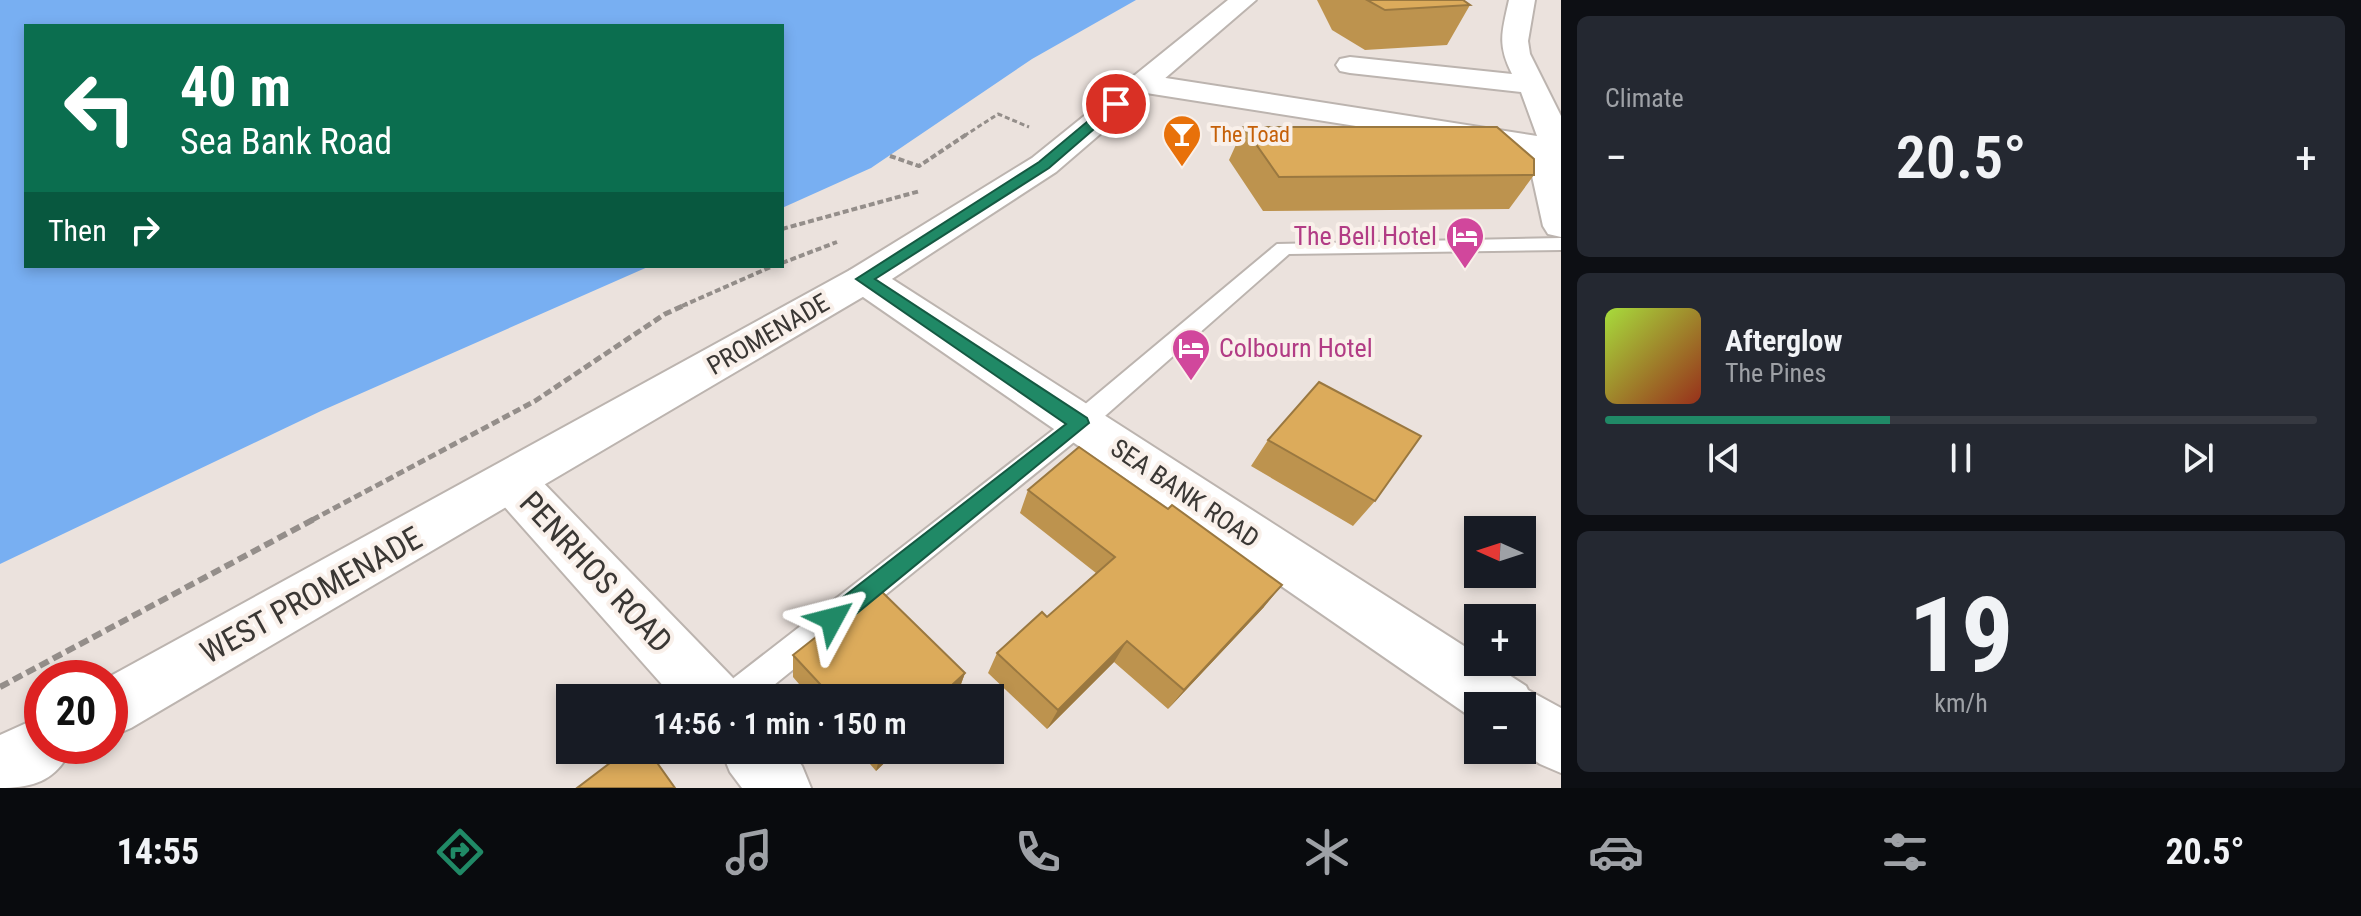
<!DOCTYPE html>
<meta charset="utf-8">
<style>
body{margin:0;font-family:"Roboto Condensed",sans-serif;background:#242831;color:#f1f3f6;height:100vh;display:flex;flex-direction:column;font-size:30px;white-space:nowrap}
*{box-sizing:border-box;margin:0}
p{font-size:26px;color:#9ea1a6}
.icon{flex:none;width:44px;height:44px;fill:none;stroke:currentColor;stroke-width:2;stroke-linecap:round;stroke-linejoin:round}
.map{position:relative;flex:1;overflow:hidden}
.panel{display:flex;flex-direction:column;gap:16px;padding:16px;background:#0d0f14;width:800px}
.panel>*{flex:none}
.top-card{position:absolute;left:24px;top:24px;width:760px;height:244px;border-radius:0px;box-shadow:0 4px 12px #0003;background:#0b6e4f;color:#fff;overflow:hidden}
.needle{width:52px;rotate:273deg}
.fabs{position:absolute;left:1464px;top:516px;display:grid;gap:16px}
.fabs a{display:grid;place-items:center;width:72px;height:72px;border-radius:0px;background:#171b24;box-shadow:0 4px 12px #0003;font-size:40px}
.speed{position:absolute;left:24px;top:660px;display:flex;gap:16px;font-size:40px;font-weight:700;text-align:center}
.speed>*{display:grid;place-content:center;width:104px;height:104px;border-radius:50%;background:#171b24;box-shadow:0 4px 12px #0003;line-height:1}
.speed .limit{border:12px solid #d22;background:#fff;color:#111}
.pin{position:absolute;display:grid;place-items:center;width:68px;height:68px;color:#fff;margin:-34px;border:4px solid #fff;border-radius:50%;box-shadow:0 2px 8px #0007}
.me{position:absolute;width:88px;margin:-44px;rotate:52deg;stroke-linejoin:round;filter:drop-shadow(0 0 6px #0008)}
.turn{display:flex;align-items:center;gap:28px;height:168px;padding:0 24px;font-size:36px}
.turn .icon{width:104px;height:104px;stroke-width:2.5}
.turn b{display:block;font-size:56px;line-height:68px}
.then{display:flex;align-items:center;height:76px;padding:0 24px;background:#0003;gap:16px;font-size:30px}
.big{font-size:60px;font-weight:600;line-height:1.1}
.panel .tile{flex:1;display:flex;flex-direction:column;justify-content:center;gap:12px;min-width:0;padding:0 28px;border-radius:12px;background:#242831}
.panel .dial{align-items:center;gap:0}
.dial b{font-size:104px;line-height:1}
.song{display:flex;align-items:center;gap:24px}
.cover{width:96px;height:96px;border-radius:12px;background:linear-gradient(135deg,hsl(80 70% 55%),hsl(10 70% 35%))}
.played{height:8px;border-radius:4px;background:linear-gradient(90deg,#208966 40%,#363941 40%)}
.keys{display:flex;justify-content:space-around;direction:ltr}
.heat{display:flex;justify-content:space-between;align-items:center;font-size:44px;direction:ltr}
.trip{position:absolute;left:556px;top:684px;width:448px;height:80px;border-radius:0px;background:#171b24;box-shadow:0 4px 12px #0003;font-weight:600;line-height:80px;text-align:center}
.tabs{display:flex;height:128px;justify-content:space-around;align-items:center;background:#090b0e;color:#9ea1a6}
.tabs .icon{width:56px;height:56px}
.tabs .current{color:#208966}
.tabs b{font-size:36px;color:#f1f3f6}
main{display:flex;flex:1;min-height:0}
.map>svg:first-child{display:block}
</style>
<main>
<div class="map">
<svg width="1561" height="788" viewBox="0 0 1561 788">
<rect width="100%" height="100%" fill="#ebe2dd"/>
<path fill="#78aff2" d="M0 0H1136L1032 59 871 168 782 208V26H26V266H650L321 411 0 564Z"/>
<g fill="none" stroke-linecap="round" stroke-linejoin="round">
<g stroke="#bcb4af" stroke-width="4">
<path id="service" d="M1561 238V250L1289 254 1089 430 758 698H717L722 687 1071 416 1277 244Z"/>
</g>
<g stroke="#bcb4af" stroke-width="4">
<path id="minor" d="M1509 0H1535L1528 41 1530 54 1561 116V237L1548 234 1543 226 1527 153 1140 92 1130 89 1125 83 1130 77 1140 74 1537 136 1521 92 1350 73 1340 71 1336 65 1340 59 1350 57 1512 74C1497 44 1502 32 1509 0Z
M864 267 878 270 1478 655V662H1489L1526 686 1528 690 1561 708V773L1540 764 1519 750H1522V706H1478V722L850 288 845 279 850 270Z
M512 463 529 468 733 678 741 698H674L495 496 488 482 495 468Z
M721 750H790L802 766 811 788H742L730 772Z"/>
</g>
<g stroke="#bcb4af" stroke-width="4">
<path id="tertiary" d="M1228 0H1256L1056 172 878 288 131 728 110 737V678H107L850 270 1032 158Z
M42 716V746H72C59 779 35 788 0 788V735Z"/>
</g>
<path stroke="#948e8a" stroke-width="3" stroke-dasharray="5 3" stroke-linecap="butt" d="M964 136 998 114 1029 127"/>
<path stroke="#948e8a" stroke-width="4" stroke-dasharray="6 3" stroke-linecap="butt" d="M890 156 919 166 967 134
M782 229 920 191
M782 263 837 242
M682 306 773 266"/>
<path stroke="#948e8a" stroke-width="5" stroke-dasharray="8 4" stroke-linecap="butt" d="M312 520 535 401 665 314 687 304"/>
<path stroke="#948e8a" stroke-width="6" stroke-dasharray="10 5" stroke-linecap="butt" d="M0 687 316 518"/>
<use href="#service" fill="#fff" fill-rule="evenodd"/>
<use href="#minor" fill="#fff" fill-rule="evenodd"/>
<use href="#tertiary" fill="#fff" fill-rule="evenodd"/>
</g>
<path fill="#bd934e" d="M1317 0H1463L1470 5 1447 45 1365 50 1332 30Z
M1244 127 1534 175 1509 209 1263 211 1229 160Z
M1268 440 1375 501 1353 526 1251 466Z
M1028 490 1264 607 1168 709 1114 662 1047 729 988 673 997 653 1047 617 1096 573 1020 513Z
M793 655 965 673 957 695 954 698H811L793 677Z
M858 750H898L876 771Z"/>
<path fill="#9a7840" d="M1282 585 1264 607 1168 709 1184 690Z
M1127 641 1114 662 1047 729 1058 710Z
M965 673 957 695 954 698H938Z
M882 750H898L876 771 881 751Z"/>
<path fill="#dcab5b" stroke="#9a7840" stroke-width="2" d="M1367 0H1463L1470 5 1385 10Z
M1244 127H1497L1534 159V175L1279 177Z
M1319 382 1421 436 1375 501 1268 440Z
M1079 447 1168 509 1172 505 1282 585 1184 690 1127 641 1058 710 997 653 1042 612 1047 617 1115 557 1028 490Z
M878 588 965 673 938 698H833L793 655Z
M627 750H648L675 788H577Z"/>
<path fill="#208966" stroke="#155942" stroke-width="2" d="M1112 101 1123 104 1049 168 875 279 1087 418 1089 423 840 627 832 630 824 627 820 619 824 612 1066 424 856 279 1039 162Z"/>
<defs>
<g id="bar-pin" transform="scale(2)"><path d="M0 17L-7.5 6A9.5 9.5 0 1 1 7.5 6Z" fill="#e8710a" stroke="#f9f0ea"/><path d="M-6-5H6L.8 .8V4.5H3.5V6h-7V4.5H-.8V.8Z" fill="#fff"/></g>
<g id="hotel-pin" transform="scale(2)"><path d="M0 17L-7.5 6A9.5 9.5 0 1 1 7.5 6Z" fill="#d1479c" stroke="#f9f0ea"/><path d="M-6-4.5h1.5V1H6V5H4.5V3h-9V5H-6ZM-4 0a1.8 1.8 0 1 1 3.6 0ZM.5 0V-2.5h3Q6-2.5 6 0Z" fill="#fff"/></g>
</defs>
<g fill-rule="evenodd">
<use href="#bar-pin" x="1182" y="134"/>
<use href="#hotel-pin" x="1465" y="236"/>
<use href="#hotel-pin" x="1191" y="348"/>
</g>
<g text-anchor="middle" stroke-width="8" stroke-linejoin="round" paint-order="stroke">
<g font-size="22" fill="#c56008" stroke="#f9f0ea" text-anchor="start">
<text x="1210" y="142">The Toad</text>
</g>
<g font-size="26" fill="#b23c85" stroke="#f9f0ea" text-anchor="end">
<text x="1437" y="245">The Bell Hotel</text>
<text x="1219" y="357" text-anchor="start">Colbourn Hotel</text>
</g>
<g font-size="26" fill="#3a3734" stroke="#f9f0ea">
<text transform="translate(768 334) rotate(-30)" y="9">PROMENADE</text>
<text transform="translate(1185 493) rotate(34)" y="9">SEA BANK ROAD</text>
</g>
<g font-size="32" fill="#3a3734" stroke="#f9f0ea">
<text transform="translate(596 572) rotate(47)" y="11">PENRHOS ROAD</text>
<text transform="translate(311 595) rotate(-29)" y="11">WEST PROMENADE</text>
</g>
</g>
</svg>
<div class="fabs">
<a><svg class="needle" viewBox="-14 -14 28 28"><path d="M0-13l5 13h-10z" fill="#e53935"/><path d="M0 13l5-13h-10z" fill="#9ea1a6"/></svg></a>
<a>+</a>
<a>−</a>
</div>
<div class="speed"><div class="limit">20</div></div>
<div class="pin" style="left:1116px;top:104px;background:#d93025"><svg class="icon" aria-label="arrive" viewBox="0 0 24 24"><path d="M6 21V4h12l-3 4 3 4H6"/></svg></div>
<svg class="me" style="left:832px;top:619px" viewBox="-20 -20 40 40"><path d="M0-17L14 15 0 8-14 15z" fill="#208966" stroke="#fff" stroke-width="4"/></svg>
<div class="trip">14:56 · 1 min · 150 m</div>
<div class="top-card">
<div class="turn"><svg class="icon" aria-label="left" viewBox="0 0 24 24"><path d="M17 20v-9H6M10 6l-5 5 5 5"/></svg><div><b>40 m</b>Sea Bank Road</div></div>
<div class="then">Then<svg class="icon" aria-label="right" viewBox="0 0 24 24"><path d="M7 20v-9h11M14 6l5 5-5 5"/></svg></div>
</div>
</div>
<section class="panel">
<div class="tile"><p>Climate</p>
<div class="heat"><a>−</a><b class="big">20.5°</b><a>+</a></div>
</div>
<div class="tile">
<div class="song"><i class="cover"></i><div><b>Afterglow</b><p>The Pines</p></div></div>
<div class="played"></div>
<div class="keys"><svg class="icon" aria-label="previous" viewBox="0 0 24 24"><path d="M18 5L8 12l10 7zM5 5v14"/></svg><svg class="icon" aria-label="pause" viewBox="0 0 24 24"><path d="M8 5v14M16 5v14"/></svg><svg class="icon" aria-label="next" viewBox="0 0 24 24"><path d="M6 5l10 7-10 7zM19 5v14"/></svg></div>
</div>
<div class="tile dial"><b>19</b><p>km/h</p></div>
</section>
</main>
<nav class="tabs">
<b>14:55</b>
<svg class="icon current" aria-label="directions" viewBox="0 0 24 24"><path d="M12 3l9 9-9 9-9-9zM9 14v-3h6M13 9l2 2-2 2"/></svg>
<svg class="icon" aria-label="music" viewBox="0 0 24 24"><path d="M9 18V5l10-2v13"/><circle cx="6" cy="18" r="3"/><circle cx="16" cy="16" r="3"/></svg>
<svg class="icon" aria-label="phone" viewBox="0 0 24 24"><path d="M5 4h4l2 5-3 2q2 4 5 5l2-3 5 2v4C11 20 4 13 5 4z"/></svg>
<svg class="icon" aria-label="climate" viewBox="0 0 24 24"><path d="M12 3v18M4 7l16 10M4 17L20 7"/></svg>
<svg class="icon" aria-label="car" viewBox="0 0 24 24"><path d="M5 17H2v-5l4-1 3-4h7l3 4 3 1v5h-3M9 17h6M6 11h13"/><circle cx="7" cy="17" r="2"/><circle cx="17" cy="17" r="2"/></svg>
<svg class="icon" aria-label="filters" viewBox="0 0 24 24"><path d="M4 7h16M4 17h16"/><circle cx="9" cy="7" r="2"/><circle cx="15" cy="17" r="2"/></svg>
<b>20.5°</b>
</nav>
